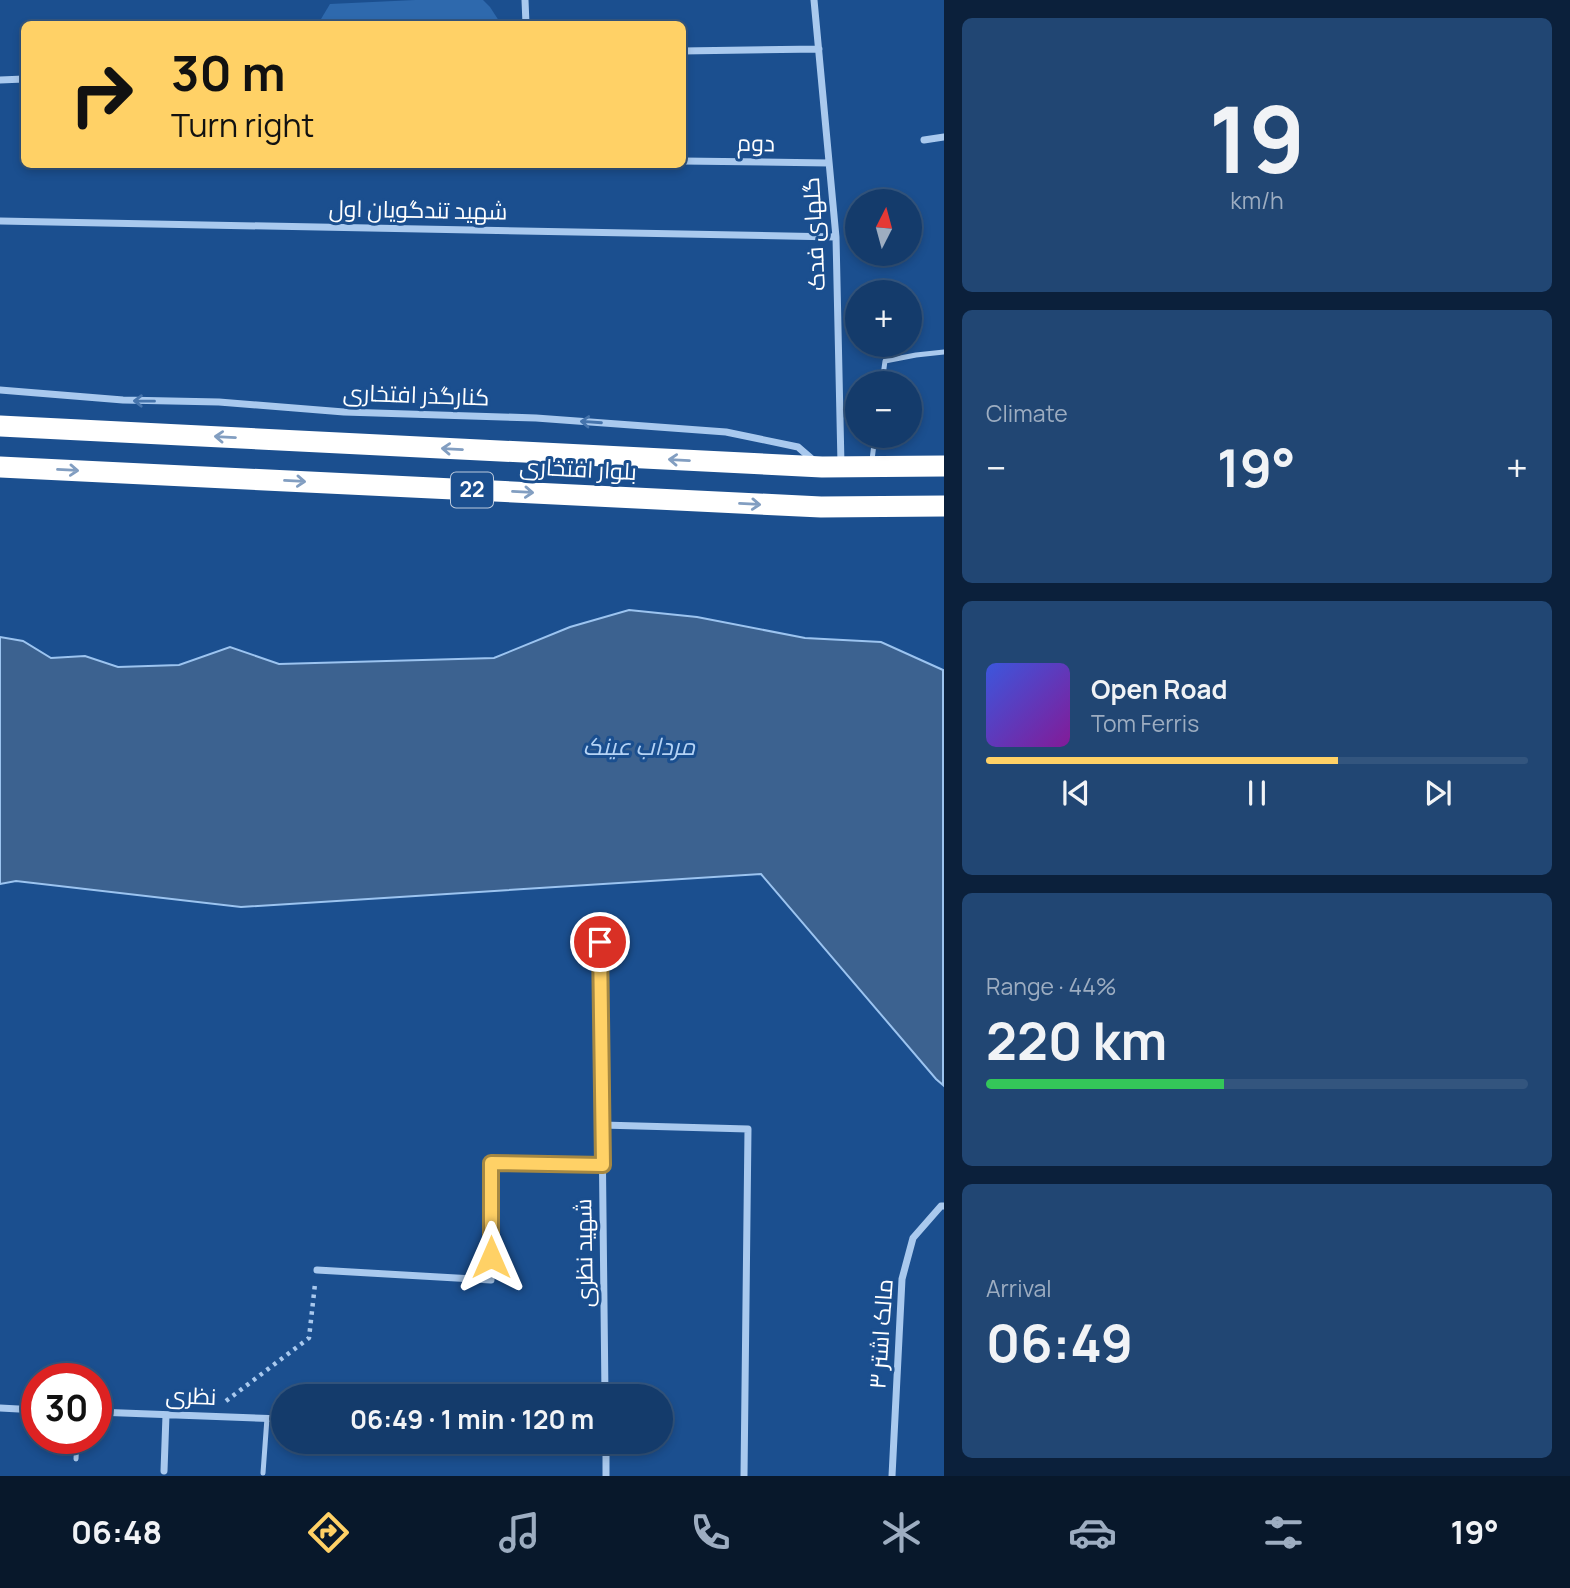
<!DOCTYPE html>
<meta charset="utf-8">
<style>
body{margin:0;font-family:Manrope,Cairo,sans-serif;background:#214673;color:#f1f3f6;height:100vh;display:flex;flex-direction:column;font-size:26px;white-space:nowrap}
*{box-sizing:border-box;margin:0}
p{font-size:23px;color:#9dadc1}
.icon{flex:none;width:38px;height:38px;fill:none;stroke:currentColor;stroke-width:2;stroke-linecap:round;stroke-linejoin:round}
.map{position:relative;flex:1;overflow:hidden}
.sheet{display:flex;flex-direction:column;gap:18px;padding:18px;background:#0b203b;width:626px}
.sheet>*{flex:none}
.guide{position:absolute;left:21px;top:21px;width:665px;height:147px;border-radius:10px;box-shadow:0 4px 10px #0003,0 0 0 2px #33557e;background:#ffd166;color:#111;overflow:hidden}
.needle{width:46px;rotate:6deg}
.buttons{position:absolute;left:845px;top:189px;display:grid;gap:14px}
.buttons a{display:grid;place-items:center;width:77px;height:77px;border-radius:50%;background:#143b6b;box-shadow:0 4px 10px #0003,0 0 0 2px #33557e;font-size:35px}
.speed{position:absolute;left:21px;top:1363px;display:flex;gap:14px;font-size:35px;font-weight:700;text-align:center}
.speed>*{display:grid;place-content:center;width:91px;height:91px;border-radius:50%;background:#143b6b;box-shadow:0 4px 10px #0003,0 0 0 2px #33557e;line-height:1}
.speed .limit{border:10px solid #d22;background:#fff;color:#111}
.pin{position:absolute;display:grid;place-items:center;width:60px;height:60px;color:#fff;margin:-30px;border:4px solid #fff;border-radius:50%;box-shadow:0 2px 7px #0007}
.me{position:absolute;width:77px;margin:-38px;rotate:0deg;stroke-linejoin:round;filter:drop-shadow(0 0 5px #0008)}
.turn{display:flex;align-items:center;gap:24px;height:147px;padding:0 35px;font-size:32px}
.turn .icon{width:91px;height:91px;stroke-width:2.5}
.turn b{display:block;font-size:49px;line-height:60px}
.big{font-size:52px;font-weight:700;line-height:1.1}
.sheet .card{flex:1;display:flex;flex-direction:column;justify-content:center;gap:10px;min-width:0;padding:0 24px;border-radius:10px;background:#214673}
.sheet .dial{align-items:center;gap:0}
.dial b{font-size:91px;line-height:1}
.song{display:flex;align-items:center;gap:21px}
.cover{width:84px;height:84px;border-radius:10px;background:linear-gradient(135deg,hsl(230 70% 55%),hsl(290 70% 35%))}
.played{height:7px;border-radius:4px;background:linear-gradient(90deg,#ffd166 65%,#33557e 65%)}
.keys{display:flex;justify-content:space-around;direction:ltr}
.heat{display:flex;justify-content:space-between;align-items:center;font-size:38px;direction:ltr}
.charge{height:10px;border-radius:5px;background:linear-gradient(90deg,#34c759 44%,#33557e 0)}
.trip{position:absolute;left:271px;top:1384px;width:402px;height:70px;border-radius:35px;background:#143b6b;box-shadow:0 4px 10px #0003,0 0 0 2px #33557e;font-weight:700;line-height:70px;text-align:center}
.menu{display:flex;height:112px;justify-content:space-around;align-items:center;background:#08182b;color:#9dadc1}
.menu .icon{width:49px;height:49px}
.menu .current{color:#ffd166}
.menu b{font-size:32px;color:#f1f3f6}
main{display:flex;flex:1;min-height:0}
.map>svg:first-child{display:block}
</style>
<main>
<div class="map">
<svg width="944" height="1476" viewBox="0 0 944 1476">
<rect width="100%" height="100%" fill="#1b4f8f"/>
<path fill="#2e69ad" d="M415 0H483L490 7 501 24H318L330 4Z"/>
<path fill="#3c6290" stroke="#9cc4f0" stroke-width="2" d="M629 610 697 617 805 638 881 642 943 670V1085L936 1079 761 874 241 907 16 881 0 884V637L23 641 51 658 85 656 118 667 179 665 230 647 279 664 494 658 570 627Z"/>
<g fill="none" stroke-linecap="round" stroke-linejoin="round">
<path stroke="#a9c9ee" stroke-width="4.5" stroke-dasharray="3.5 5" stroke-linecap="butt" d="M226 1401 309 1338 315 1284"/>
<path stroke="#a9c9ee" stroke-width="5" d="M882 383 885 361 916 355 944 352
M872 460 875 436
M76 1459 77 1438
M263 1473 267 1418"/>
<path stroke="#a9c9ee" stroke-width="7" d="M525 0 526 24
M814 0 836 237 841 464
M682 51 819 49
M0 80 24 79
M924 140 944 137
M682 161 829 163
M0 221 836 237
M0 390 123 400 219 402 344 412 536 418 726 432 798 447 813 460
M600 942 605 1396
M602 1125 748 1129 744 1476
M317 1270 491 1280V1163L603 1165
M0 1408 37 1410
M96 1412 284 1419
M606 1442V1476
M164 1471 166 1415
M892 1476 902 1279 913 1238 941 1206H944"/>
<path stroke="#fff" stroke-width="21" d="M0 426 822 467 944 466
M0 467 821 507 944 506"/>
</g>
<defs><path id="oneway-shaft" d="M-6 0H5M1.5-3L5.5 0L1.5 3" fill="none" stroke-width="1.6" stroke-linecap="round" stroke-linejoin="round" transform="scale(1.75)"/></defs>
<g stroke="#4674ac">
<use href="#oneway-shaft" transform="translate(144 401) rotate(-179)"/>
<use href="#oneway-shaft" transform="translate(591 422) rotate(-176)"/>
</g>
<g stroke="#829ec1">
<use href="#oneway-shaft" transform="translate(225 437) rotate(-177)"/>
<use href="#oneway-shaft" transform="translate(452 449) rotate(-177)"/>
<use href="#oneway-shaft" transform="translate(679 460) rotate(-177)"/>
<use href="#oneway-shaft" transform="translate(68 470) rotate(3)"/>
<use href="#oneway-shaft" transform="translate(295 481) rotate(3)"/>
<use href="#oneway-shaft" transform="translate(523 492) rotate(3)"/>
<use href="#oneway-shaft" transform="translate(750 504) rotate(3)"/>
</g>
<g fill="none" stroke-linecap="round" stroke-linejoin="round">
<g stroke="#a68842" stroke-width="18">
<path id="route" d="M491 1257V1163L603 1165 600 942"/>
</g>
<use href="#route" stroke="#ffd166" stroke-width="12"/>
</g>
<g text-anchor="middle" stroke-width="6" stroke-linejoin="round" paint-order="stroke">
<rect fill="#1b4f8f" stroke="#bbcadd" stroke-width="2" x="451" y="472.5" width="42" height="35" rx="5"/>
<g font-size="21" font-weight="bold" fill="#fff">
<text x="472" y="497">22</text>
</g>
<g font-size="23" fill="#fff" stroke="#1b4f8f">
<text transform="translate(756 143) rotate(1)" y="8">دوم</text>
<text transform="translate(418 210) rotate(1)" y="8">شهید تندگویان اول</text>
<text transform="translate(814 234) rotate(-93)" y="8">گلهای فدک</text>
<text transform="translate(416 395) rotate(2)" y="8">کنارگذر افتخاری</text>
<text transform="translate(578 469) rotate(3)" y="8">بلوار افتخاری</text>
<text transform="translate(584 1253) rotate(-91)" y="8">شهید نظری</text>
<text transform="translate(881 1334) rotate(-86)" y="8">مالک اشتر ۳</text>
<text transform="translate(191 1396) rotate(2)" y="8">نظری</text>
</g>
<g font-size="24" font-style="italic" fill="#b5d3f5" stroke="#1b4f8f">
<text x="639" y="755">مرداب عینک</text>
</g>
</g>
</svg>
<div class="buttons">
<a><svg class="needle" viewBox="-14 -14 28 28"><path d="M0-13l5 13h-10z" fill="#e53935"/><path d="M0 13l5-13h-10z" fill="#9dadc1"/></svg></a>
<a>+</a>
<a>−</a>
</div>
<div class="speed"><div class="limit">30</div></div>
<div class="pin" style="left:600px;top:942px;background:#d93025"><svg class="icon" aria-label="arrive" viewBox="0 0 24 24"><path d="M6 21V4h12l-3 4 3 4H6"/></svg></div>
<svg class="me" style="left:491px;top:1257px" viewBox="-20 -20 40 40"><path d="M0-17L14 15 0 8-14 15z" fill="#ffd166" stroke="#fff" stroke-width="4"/></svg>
<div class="trip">06:49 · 1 min · 120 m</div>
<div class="guide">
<div class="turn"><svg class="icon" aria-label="right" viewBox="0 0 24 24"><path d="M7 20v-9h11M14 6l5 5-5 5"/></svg><div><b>30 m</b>Turn right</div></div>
</div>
</div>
<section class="sheet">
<div class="card dial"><b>19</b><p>km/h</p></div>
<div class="card"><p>Climate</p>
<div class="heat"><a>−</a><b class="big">19°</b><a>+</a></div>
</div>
<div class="card">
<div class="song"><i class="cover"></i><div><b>Open Road</b><p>Tom Ferris</p></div></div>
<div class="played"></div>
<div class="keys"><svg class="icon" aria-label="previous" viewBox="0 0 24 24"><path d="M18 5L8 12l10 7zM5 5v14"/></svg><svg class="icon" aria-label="pause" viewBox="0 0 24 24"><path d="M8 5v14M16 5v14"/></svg><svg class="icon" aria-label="next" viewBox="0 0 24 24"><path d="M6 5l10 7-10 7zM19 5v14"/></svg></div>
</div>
<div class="card"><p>Range · 44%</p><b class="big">220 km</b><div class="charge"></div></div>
<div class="card"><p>Arrival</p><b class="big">06:49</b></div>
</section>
</main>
<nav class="menu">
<b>06:48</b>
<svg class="icon current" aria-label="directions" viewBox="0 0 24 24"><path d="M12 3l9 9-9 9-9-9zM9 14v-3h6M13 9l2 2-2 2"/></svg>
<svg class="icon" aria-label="music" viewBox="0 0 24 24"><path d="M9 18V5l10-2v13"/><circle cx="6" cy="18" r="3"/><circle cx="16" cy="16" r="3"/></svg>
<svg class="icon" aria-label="phone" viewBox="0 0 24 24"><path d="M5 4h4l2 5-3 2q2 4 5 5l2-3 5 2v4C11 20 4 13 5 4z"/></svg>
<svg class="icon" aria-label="climate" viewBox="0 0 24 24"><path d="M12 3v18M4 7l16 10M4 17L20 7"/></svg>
<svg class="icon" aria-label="car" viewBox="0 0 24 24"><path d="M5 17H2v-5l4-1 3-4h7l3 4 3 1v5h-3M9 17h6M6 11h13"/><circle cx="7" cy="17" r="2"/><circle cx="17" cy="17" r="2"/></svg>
<svg class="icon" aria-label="filters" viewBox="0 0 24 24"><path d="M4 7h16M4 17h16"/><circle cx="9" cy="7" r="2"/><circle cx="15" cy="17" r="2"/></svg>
<b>19°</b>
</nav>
